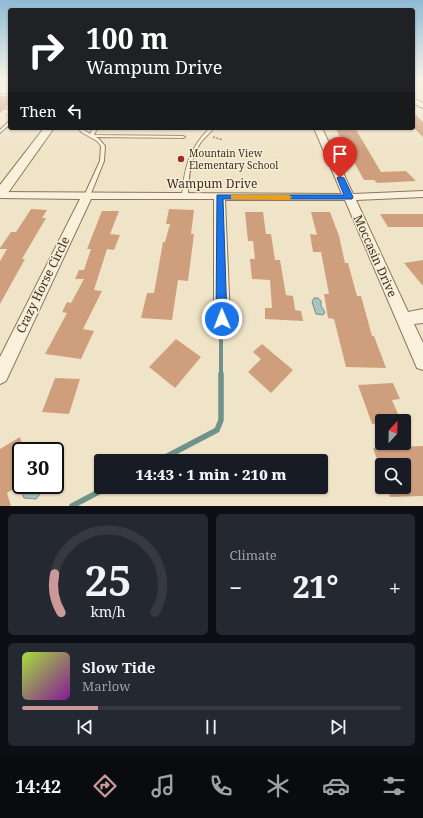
<!DOCTYPE html>
<meta charset="utf-8">
<style>
body{margin:0;font-family:"Noto Serif",serif;background:#242831;color:#f1f3f6;height:100vh;display:flex;flex-direction:column;font-size:15px;white-space:nowrap}
*{box-sizing:border-box;margin:0}
p{font-size:13px;color:#9ea1a6}
.icon{flex:none;width:22px;height:22px;fill:none;stroke:currentColor;stroke-width:2;stroke-linecap:round;stroke-linejoin:round}
.map{position:relative;height:506px;overflow:hidden}
.drawer{display:flex;flex-direction:column;gap:8px;padding:8px;background:#0d0f14;flex:1}
.drawer>*{flex:none}
.banner{position:absolute;left:8px;top:8px;width:407px;height:122px;border-radius:4px;box-shadow:0 1px 3px #0004;background:#202124;color:#fff;overflow:hidden}
.needle{width:26px;rotate:22deg}
.buttons{position:absolute;left:375px;top:414px;display:grid;gap:8px}
.buttons a{display:grid;place-items:center;width:36px;height:36px;border-radius:4px;background:#171b24;box-shadow:0 1px 3px #0004;font-size:20px}
.speed{position:absolute;left:12px;top:442px;display:flex;gap:8px;font-size:20px;font-weight:700;text-align:center}
.speed>*{display:grid;place-content:center;width:52px;height:52px;border-radius:50%;background:#171b24;box-shadow:0 1px 3px #0004;line-height:1}
.speed .limit{border:2px solid #111;border-radius:6px;background:#fff;color:#111}
.pin{position:absolute;display:grid;place-items:center;width:34px;height:34px;color:#fff;margin:-41px -17px;border-radius:50% 50% 50% 0;rotate:-45deg;box-shadow:0 0 4px #0007}
.pin .icon{rotate:45deg}
.me{position:absolute;width:44px;margin:-22px;rotate:359deg;stroke-linejoin:round;filter:drop-shadow(0 0 3px #0008)}
.turn{display:flex;align-items:center;gap:14px;height:84px;padding:0 12px;font-size:18px}
.turn .icon{width:52px;height:52px;stroke-width:2.5}
.turn b{display:block;font-size:28px;line-height:34px}
.then{display:flex;align-items:center;height:38px;padding:0 12px;background:#0003;gap:8px;font-size:15px}
.big{font-size:30px;font-weight:800;line-height:1.1}
.drawer .tile{flex:1;display:flex;flex-direction:column;justify-content:center;gap:6px;min-width:0;padding:0 14px;border-radius:6px;background:#242831}
.drawer .dial{align-items:center;gap:0}
.dial svg{height:104px;overflow:visible;fill:none;stroke:#363941;stroke-width:7;stroke-linecap:round;text-anchor:middle}
.dial text{fill:#f1f3f6;stroke:none}
.song{display:flex;align-items:center;gap:12px}
.cover{width:48px;height:48px;border-radius:6px;background:linear-gradient(135deg,hsl(80 70% 55%),hsl(290 70% 35%))}
.played{height:4px;border-radius:2px;background:linear-gradient(90deg,#cc999b 20%,#363941 20%)}
.keys{display:flex;justify-content:space-around;direction:ltr}
.heat{display:flex;justify-content:space-between;align-items:center;font-size:22px;direction:ltr}
.drawer .tiles{flex:1;display:grid;gap:8px;grid-template-columns:1fr 1fr}
.tile:last-child{grid-column:span 2}
.trip{position:absolute;left:94px;top:454px;width:234px;height:40px;border-radius:4px;background:#171b24;box-shadow:0 1px 3px #0004;font-weight:800;line-height:40px;text-align:center}
.menu{display:flex;height:64px;justify-content:space-around;align-items:center;background:#090b0e;color:#9ea1a6}
.menu .icon{width:28px;height:28px}
.menu .active{color:#cc999b}
.menu b{font-size:18px;color:#f1f3f6}
.map>svg:first-child{display:block}
</style>
<div class="map">
<svg width="423" height="506" viewBox="0 0 423 506">
<rect width="100%" height="100%" fill="#f0e4c8"/>
<path fill="#a9c4bc" stroke="#6f938a" d="M314 298H318L321 301V306L325 312 323 315 316 314 312 302Z
M33 485H47L36 499 24 498 22 493 27 487Z"/>
<g fill="none" stroke-linecap="round" stroke-linejoin="round">
<path stroke="#6f938a" stroke-width="4" d="M221 332V375"/>
<path stroke="#6f938a" stroke-width="5.5" d="M158 461 217 430 221 420V374
M72 506 108 487"/>
</g>
<path fill="#cf9f7d" d="M0 96H10V103L0 113Z
M413 112 423 122V137L413 127Z
M335 128H355L381 172 406 171 416 181 377 183 374 180H364Z
M31 209 47 210 42 218H46L22 259H25L0 304V261L7 249H0V248L11 232H16Z
M169 209 194 210 191 234H194L188 281 178 280 172 320 141 318 147 293H154L163 242H165L170 224H166Z
M102 211H119L110 234 120 235 114 250 107 249 94 290 102 291 83 329 94 331 81 359 45 354 67 313 62 312 67 302 71 303 84 279H75L79 270H84L91 249H87Z
M245 212H263L266 234H271L275 260H280L286 295 293 296 295 310 301 311 303 321 265 319V308H272L270 280 252 279 250 259H255L253 241H248Z
M311 212H330L339 236 345 263H348L357 296H361L372 336H374L386 368 346 367 334 319 328 318 324 294H329L321 252H313L310 234 317 235Z
M380 214H423V227H388Z
M423 260V286L404 263Z
M176 339 201 357 175 388 149 367Z
M262 344 293 370 271 393 248 372 261 359 253 352Z
M55 378 80 379 69 414 42 412Z
M393 383 400 399 392 400 401 421H382V423L372 424 358 385Z
M20 437 24 451H21V484L7 493 11 506H0V449Z
M423 446V496L390 497 387 487H404V465H379L373 448Z"/>
<g fill="none" stroke-linecap="round" stroke-linejoin="round">
<g stroke="#8d765c" stroke-width="2">
<path id="service" d="M9 121H10V124L0 133V130Z
M79 128H83L84 130 90 134 93 128H97L94 135 183 136 185 137 183 138 96 137 99 139 105 146 104 161 90 196 87 198 84 196 100 161 101 146 97 141 81 132Z
M210 128H214C210 133 205 137 201 142 190 158 188 178 188 197L185 199 183 198 182 197C184 169 189 148 210 128Z"/>
</g>
<g stroke="#8d765c" stroke-width="2">
<path id="minor" d="M413 98 423 103V108L413 103Z
M314 128H322L353 194 423 191V197L356 200 408 312 423 309V323L414 324 423 343V370L417 368 345 200H225L230 319 227 324 222 326 217 324 214 319V199H91L6 381 0 384V357L80 199 0 198V192L342 194Z"/>
</g>
<g stroke="#8d765c" stroke-width="2">
<path id="tertiary" d="M44 128H54L5 197 0 198V185Z"/>
</g>
<path stroke="#8d765c" stroke-width="1" stroke-dasharray="1.5 1" stroke-linecap="butt" d="M0 83 7 80
M0 94H10
M4 109H10
M6 116 10 112"/>
<path stroke="#8d765c" stroke-width="1.5" stroke-dasharray="2 1.5" stroke-linecap="butt" d="M213 137 223 140"/>
<use href="#service" fill="#faf1dc" fill-rule="evenodd"/>
<use href="#minor" fill="#faf1dc" fill-rule="evenodd"/>
<use href="#tertiary" fill="#faf1dc" fill-rule="evenodd"/>
</g>
<linearGradient id="sky" x2="0" y2="1"><stop stop-color="#8fbad6"/><stop offset="0.53" stop-color="#f8f3e6"/><stop offset="1" stop-color="#f8f3e6" stop-opacity="0"/></linearGradient>
<rect width="423" height="151" fill="url(#sky)"/>
<path fill="#1a73e8" stroke="#114b97" d="M338 177 344 178 353 197 352 199H223L227 319 226 322H218L216 319 217 195H344L337 178Z"/>
<path fill="#f59e0b" d="M231 195H289L292 197 289 200 234 199H231Z"/>
<circle fill="#9e2a2b" stroke="#f7eed8" stroke-width="1.5" cx="181" cy="159" r="4"/>
<g text-anchor="middle" stroke-width="3" stroke-linejoin="round" paint-order="stroke">
<g font-size="10" fill="#3d2e20" stroke="#f7eed8" text-anchor="start">
<text x="189" y="157">Mountain View<tspan x="189" dy="12">Elementary School</tspan></text>
</g>
<g font-size="12" fill="#3d2e20" stroke="#f7eed8">
<text x="212" y="188">Wampum Drive</text>
<text transform="translate(375 256) rotate(66)" y="4">Moccasin Drive</text>
<text transform="translate(43 285) rotate(-64)" y="4">Crazy Horse Circle</text>
</g>
</g>
</svg>
<div class="buttons">
<a><svg class="needle" viewBox="-14 -14 28 28"><path d="M0-13l5 13h-10z" fill="#e53935"/><path d="M0 13l5-13h-10z" fill="#9ea1a6"/></svg></a>
<a><svg class="icon" aria-label="search" viewBox="0 0 24 24"><circle cx="10" cy="10" r="6"/><path d="M15 15l6 6"/></svg></a>
</div>
<div class="speed"><div class="limit">30</div></div>
<div class="pin" style="left:340px;top:178px;background:#d93025"><svg class="icon" aria-label="arrive" viewBox="0 0 24 24"><path d="M6 21V4h12l-3 4 3 4H6"/></svg></div>
<svg class="me" style="left:222px;top:319px" viewBox="-20 -20 40 40"><circle r="17" fill="#1a73e8" stroke="#fff" stroke-width="3"/><path d="M0-11L8 9 0 5-8 9z" fill="#fff"/></svg>
<div class="trip">14:43 · 1 min · 210 m</div>
<div class="banner">
<div class="turn"><svg class="icon" aria-label="right" viewBox="0 0 24 24"><path d="M7 20v-9h11M14 6l5 5-5 5"/></svg><div><b>100 m</b>Wampum Drive</div></div>
<div class="then">Then<svg class="icon" aria-label="left" viewBox="0 0 24 24"><path d="M17 20v-9H6M10 6l-5 5 5 5"/></svg></div>
</div>
</div>
<section class="drawer">
<div class="tiles">
<div class="tile dial"><svg viewBox="0 0 100 80">
<path d="M14 69A42 42 0 1 1 86 69"/>
<path d="M14 69A42 42 0 0 1 9 39" stroke="#cc999b"/>
<text x="50" y="56" font-size="32" font-weight="700">25</text>
<text x="50" y="72" font-size="11">km/h</text>
</svg></div>
<div class="tile"><p>Climate</p>
<div class="heat"><a>−</a><b class="big">21°</b><a>+</a></div>
</div>
<div class="tile">
<div class="song"><i class="cover"></i><div><b>Slow Tide</b><p>Marlow</p></div></div>
<div class="played"></div>
<div class="keys"><svg class="icon" aria-label="previous" viewBox="0 0 24 24"><path d="M18 5L8 12l10 7zM5 5v14"/></svg><svg class="icon" aria-label="pause" viewBox="0 0 24 24"><path d="M8 5v14M16 5v14"/></svg><svg class="icon" aria-label="next" viewBox="0 0 24 24"><path d="M6 5l10 7-10 7zM19 5v14"/></svg></div>
</div>
</div>
</section>
<nav class="menu">
<b>14:42</b>
<svg class="icon active" aria-label="directions" viewBox="0 0 24 24"><path d="M12 3l9 9-9 9-9-9zM9 14v-3h6M13 9l2 2-2 2"/></svg>
<svg class="icon" aria-label="music" viewBox="0 0 24 24"><path d="M9 18V5l10-2v13"/><circle cx="6" cy="18" r="3"/><circle cx="16" cy="16" r="3"/></svg>
<svg class="icon" aria-label="phone" viewBox="0 0 24 24"><path d="M5 4h4l2 5-3 2q2 4 5 5l2-3 5 2v4C11 20 4 13 5 4z"/></svg>
<svg class="icon" aria-label="climate" viewBox="0 0 24 24"><path d="M12 3v18M4 7l16 10M4 17L20 7"/></svg>
<svg class="icon" aria-label="car" viewBox="0 0 24 24"><path d="M5 17H2v-5l4-1 3-4h7l3 4 3 1v5h-3M9 17h6M6 11h13"/><circle cx="7" cy="17" r="2"/><circle cx="17" cy="17" r="2"/></svg>
<svg class="icon" aria-label="filters" viewBox="0 0 24 24"><path d="M4 7h16M4 17h16"/><circle cx="9" cy="7" r="2"/><circle cx="15" cy="17" r="2"/></svg>
</nav>
